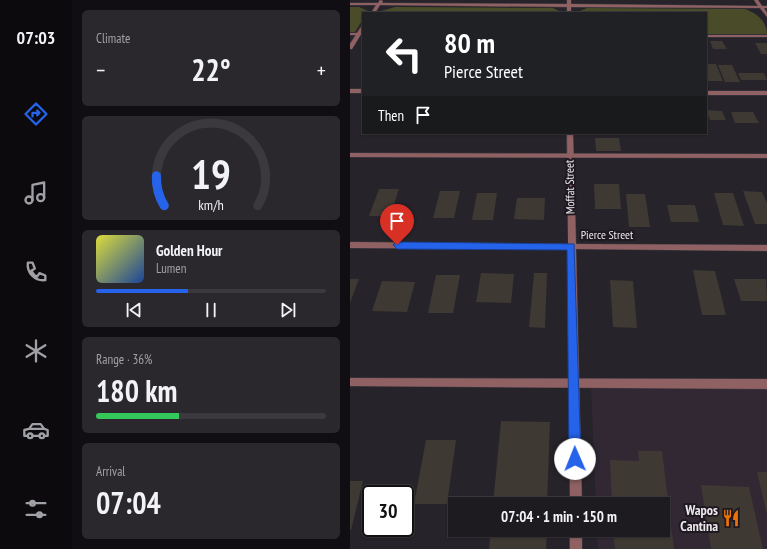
<!DOCTYPE html>
<meta charset="utf-8">
<style>
body{margin:0;font-family:"PT Sans Narrow",sans-serif;background:#2a272d;color:#f1f3f6;height:100vh;display:flex;flex-direction:column;font-size:15px;white-space:nowrap}
*{box-sizing:border-box;margin:0}
p{font-size:13px;color:#a0a1a5}
.icon{flex:none;width:22px;height:22px;fill:none;stroke:currentColor;stroke-width:2;stroke-linecap:round;stroke-linejoin:round}
.map{position:relative;flex:1;overflow:hidden}
.drawer{display:flex;flex-direction:column;gap:10px;padding:10px;background:#100e12;width:278px}
.drawer>*{flex:none}
.guide{position:absolute;left:12px;top:12px;width:345px;height:122px;border-radius:0px;box-shadow:0 1px 3px #0004,0 0 0 1px #3b383e;background:#202124;color:#fff;overflow:hidden}
.speed{position:absolute;left:12px;top:485px;display:flex;gap:8px;font-size:20px;font-weight:700;text-align:center}
.speed>*{display:grid;place-content:center;width:52px;height:52px;border-radius:50%;background:#1d1a20;box-shadow:0 1px 3px #0004,0 0 0 1px #3b383e;line-height:1}
.speed .limit{border:2px solid #111;border-radius:6px;background:#fff;color:#111}
.pin{position:absolute;display:grid;place-items:center;width:34px;height:34px;color:#fff;margin:-41px -17px;border-radius:50% 50% 50% 0;rotate:-45deg;box-shadow:0 0 4px #0007}
.pin .icon{rotate:45deg}
.me{position:absolute;width:44px;margin:-22px;rotate:359deg;stroke-linejoin:round;filter:drop-shadow(0 0 3px #0008)}
.turn{display:flex;align-items:center;gap:14px;height:84px;padding:0 16px;font-size:18px}
.turn .icon{width:52px;height:52px;stroke-width:2.5}
.turn b{display:block;font-size:28px;line-height:34px}
.then{display:flex;align-items:center;height:38px;padding:0 16px;background:#0003;gap:8px;font-size:15px}
.big{font-size:30px;font-weight:700;line-height:1.1}
.drawer .tile{flex:1;display:flex;flex-direction:column;justify-content:center;gap:6px;min-width:0;padding:0 14px;border-radius:6px;background:#2a272d}
.drawer .dial{align-items:center;gap:0}
.dial svg{height:104px;overflow:visible;fill:none;stroke:#3b383e;stroke-width:7;stroke-linecap:round;text-anchor:middle}
.dial text{fill:#f1f3f6;stroke:none}
.song{display:flex;align-items:center;gap:12px}
.cover{width:48px;height:48px;border-radius:6px;background:linear-gradient(135deg,hsl(60 70% 55%),hsl(220 70% 35%))}
.played{height:4px;border-radius:2px;background:linear-gradient(90deg,#2563eb 40%,#3b383e 40%)}
.keys{display:flex;justify-content:space-around;direction:ltr}
.heat{display:flex;justify-content:space-between;align-items:center;font-size:22px;direction:ltr}
.charge{height:6px;border-radius:3px;background:linear-gradient(90deg,#34c759 36%,#3b383e 0)}
.trip{position:absolute;left:98px;top:497px;width:222px;height:40px;border-radius:0px;background:#1d1a20;box-shadow:0 1px 3px #0004,0 0 0 1px #3b383e;font-weight:700;line-height:40px;text-align:center}
main{display:flex;flex:1;min-height:0}
.menu{display:flex;flex-direction:column;width:72px;justify-content:space-around;align-items:center;background:#0c0a0d;color:#a0a1a5}
.menu .icon{width:28px;height:28px}
.menu .current{color:#2563eb}
.menu b{font-size:18px;color:#f1f3f6}
.map>svg:first-child{display:block}
</style>
<main>
<nav class="menu">
<b>07:03</b>
<svg class="icon current" aria-label="directions" viewBox="0 0 24 24"><path d="M12 3l9 9-9 9-9-9zM9 14v-3h6M13 9l2 2-2 2"/></svg>
<svg class="icon" aria-label="music" viewBox="0 0 24 24"><path d="M9 18V5l10-2v13"/><circle cx="6" cy="18" r="3"/><circle cx="16" cy="16" r="3"/></svg>
<svg class="icon" aria-label="phone" viewBox="0 0 24 24"><path d="M5 4h4l2 5-3 2q2 4 5 5l2-3 5 2v4C11 20 4 13 5 4z"/></svg>
<svg class="icon" aria-label="climate" viewBox="0 0 24 24"><path d="M12 3v18M4 7l16 10M4 17L20 7"/></svg>
<svg class="icon" aria-label="car" viewBox="0 0 24 24"><path d="M5 17H2v-5l4-1 3-4h7l3 4 3 1v5h-3M9 17h6M6 11h13"/><circle cx="7" cy="17" r="2"/><circle cx="17" cy="17" r="2"/></svg>
<svg class="icon" aria-label="filters" viewBox="0 0 24 24"><path d="M4 7h16M4 17h16"/><circle cx="9" cy="7" r="2"/><circle cx="15" cy="17" r="2"/></svg>
</nav>
<section class="drawer">
<div class="tile"><p>Climate</p>
<div class="heat"><a>−</a><b class="big">22°</b><a>+</a></div>
</div>
<div class="tile dial"><svg viewBox="0 0 100 80">
<path d="M14 69A42 42 0 1 1 86 69"/>
<path d="M14 69A42 42 0 0 1 8 46" stroke="#2563eb"/>
<text x="50" y="56" font-size="32" font-weight="700">19</text>
<text x="50" y="72" font-size="11">km/h</text>
</svg></div>
<div class="tile">
<div class="song"><i class="cover"></i><div><b>Golden Hour</b><p>Lumen</p></div></div>
<div class="played"></div>
<div class="keys"><svg class="icon" aria-label="previous" viewBox="0 0 24 24"><path d="M18 5L8 12l10 7zM5 5v14"/></svg><svg class="icon" aria-label="pause" viewBox="0 0 24 24"><path d="M8 5v14M16 5v14"/></svg><svg class="icon" aria-label="next" viewBox="0 0 24 24"><path d="M6 5l10 7-10 7zM19 5v14"/></svg></div>
</div>
<div class="tile"><p>Range · 36%</p><b class="big">180 km</b><div class="charge"></div></div>
<div class="tile"><p>Arrival</p><b class="big">07:04</b></div>
</section>
<div class="map">
<svg width="417" height="549" viewBox="0 0 417 549">
<rect width="100%" height="100%" fill="#27232a"/>
<path fill="#312834" d="M241 388 417 389V549H248L247 530H313V504H246Z"/>
<path fill="#4a4c29" d="M0 7H9L18 11 17 13H13V19L5 32H0Z
M45 7 203 8 213 13H29L31 11Z
M237 8 395 9C406 13 417 21 417 34H356V13H225Z"/>
<path fill="#3e3932" d="M360 41H372L377 49H363Z
M405 43H417V54H411Z
M356 64H366L373 81H358L356 75Z
M368 65H382L390 82H375Z
M388 73H414L417 80H391Z
M356 110 372 111 376 120H360Z
M381 112H403L409 123H385Z
M245 138H269L271 151H246Z
M244 184H269L271 209H245Z
M29 189H49L40 216H19Z
M90 191H110L104 218H83Z
M393 191 412 192 417 203V224H405Z
M127 193H147L143 220H122Z
M364 193H383L394 226 373 225Z
M276 194H295L300 227H279Z
M167 198H195L194 220 164 219Z
M317 205H345L349 222H321Z
M343 270 365 271 376 315H352Z
M131 273 164 274 161 303 126 302Z
M184 273H197L195 328 179 327Z
M86 275H110L103 313H78Z
M0 279H9L0 303Z
M384 279H416L417 301H391Z
M260 280 283 281 287 328 263 327Z
M32 281 65 282 57 312 22 311Z
M151 421 200 422 197 504H143Z
M76 440H106L97 504H64Z
M288 451H312L324 549H265L263 530H313V504H262L260 460 289 461Z
M407 472H417V511H416Z
M0 481H13L1 530H0Z
M351 485 399 487 413 549H361Z
M141 530H197L196 549H139Z"/>
<g fill="none" stroke-linecap="round" stroke-linejoin="round">
<g stroke="#433f45" stroke-width="1">
<path id="service" d="M0 33H13V35H0Z
M356 35H417V37H356Z
M0 153 417 154V158L0 157Z
M0 378 417 379V389L0 386Z"/>
</g>
<g stroke="#433f45" stroke-width="1">
<path id="minor" d="M30 0 33 1 32 3 217 4V0H221V4L408 6 404 0H408L412 6H417V8H414L417 13V17L410 8 221 7V13H217V7L30 5 25 13H21L26 5H0V3H28Z
M11 27H13V31L2 49H0V44Z
M0 89H13V93H0Z
M356 91H417V95H356Z
M217 133H223L226 244 417 245V251L226 249 232 504H220L218 249 0 248V242L218 244Z
M220 530H232V549H220Z"/>
</g>
<use href="#service" fill="#8f6162" fill-rule="evenodd"/>
<use href="#minor" fill="#8f6162" fill-rule="evenodd"/>
</g>
<path fill="#2563eb" stroke="#184099" d="M47 242 224 244 231 459 229 463 225 465 221 463 219 459 217 250 47 249 43 245Z"/>
<defs>
<g id="restaurant-bare" transform="scale(1.38)"><path d="M-5-6h1v4h1v-4h1v4h1v-4h1v5L-1.5 .5V6h-2V.5L-5-1ZM5-6V6H3V1.5H1.5Q1.5-4 5-6Z" fill="#e8710a" stroke="#1e1920" stroke-width="2.5" paint-order="stroke"/></g>
</defs>
<g fill-rule="evenodd">
<use href="#restaurant-bare" x="381" y="518"/>
</g>
<g text-anchor="middle" stroke-width="4" stroke-linejoin="round" paint-order="stroke">
<g font-size="12" fill="#ece8ed" stroke="#1e1920">
<text transform="translate(220 187) rotate(-91)" y="4">Moffat Street</text>
<text x="257" y="239">Pierce Street</text>
</g>
<g font-size="14" font-weight="bold" fill="#ece8ed" stroke="#1e1920" text-anchor="end">
<text x="368" y="515">Wapos<tspan x="368" dy="16">Cantina</tspan></text>
</g>
</g>
</svg>
<div class="speed"><div class="limit">30</div></div>
<div class="pin" style="left:47px;top:245px;background:#d93025"><svg class="icon" aria-label="arrive" viewBox="0 0 24 24"><path d="M6 21V4h12l-3 4 3 4H6"/></svg></div>
<svg class="me" style="left:225px;top:459px" viewBox="-20 -20 40 40"><circle r="19" fill="#fff"/><path d="M0-13L10 11 0 6-10 11z" fill="#2563eb"/></svg>
<div class="trip">07:04 · 1 min · 150 m</div>
<div class="guide">
<div class="turn"><svg class="icon" aria-label="left" viewBox="0 0 24 24"><path d="M17 20v-9H6M10 6l-5 5 5 5"/></svg><div><b>80 m</b>Pierce Street</div></div>
<div class="then">Then<svg class="icon" aria-label="arrive" viewBox="0 0 24 24"><path d="M6 21V4h12l-3 4 3 4H6"/></svg></div>
</div>
</div>
</main>
